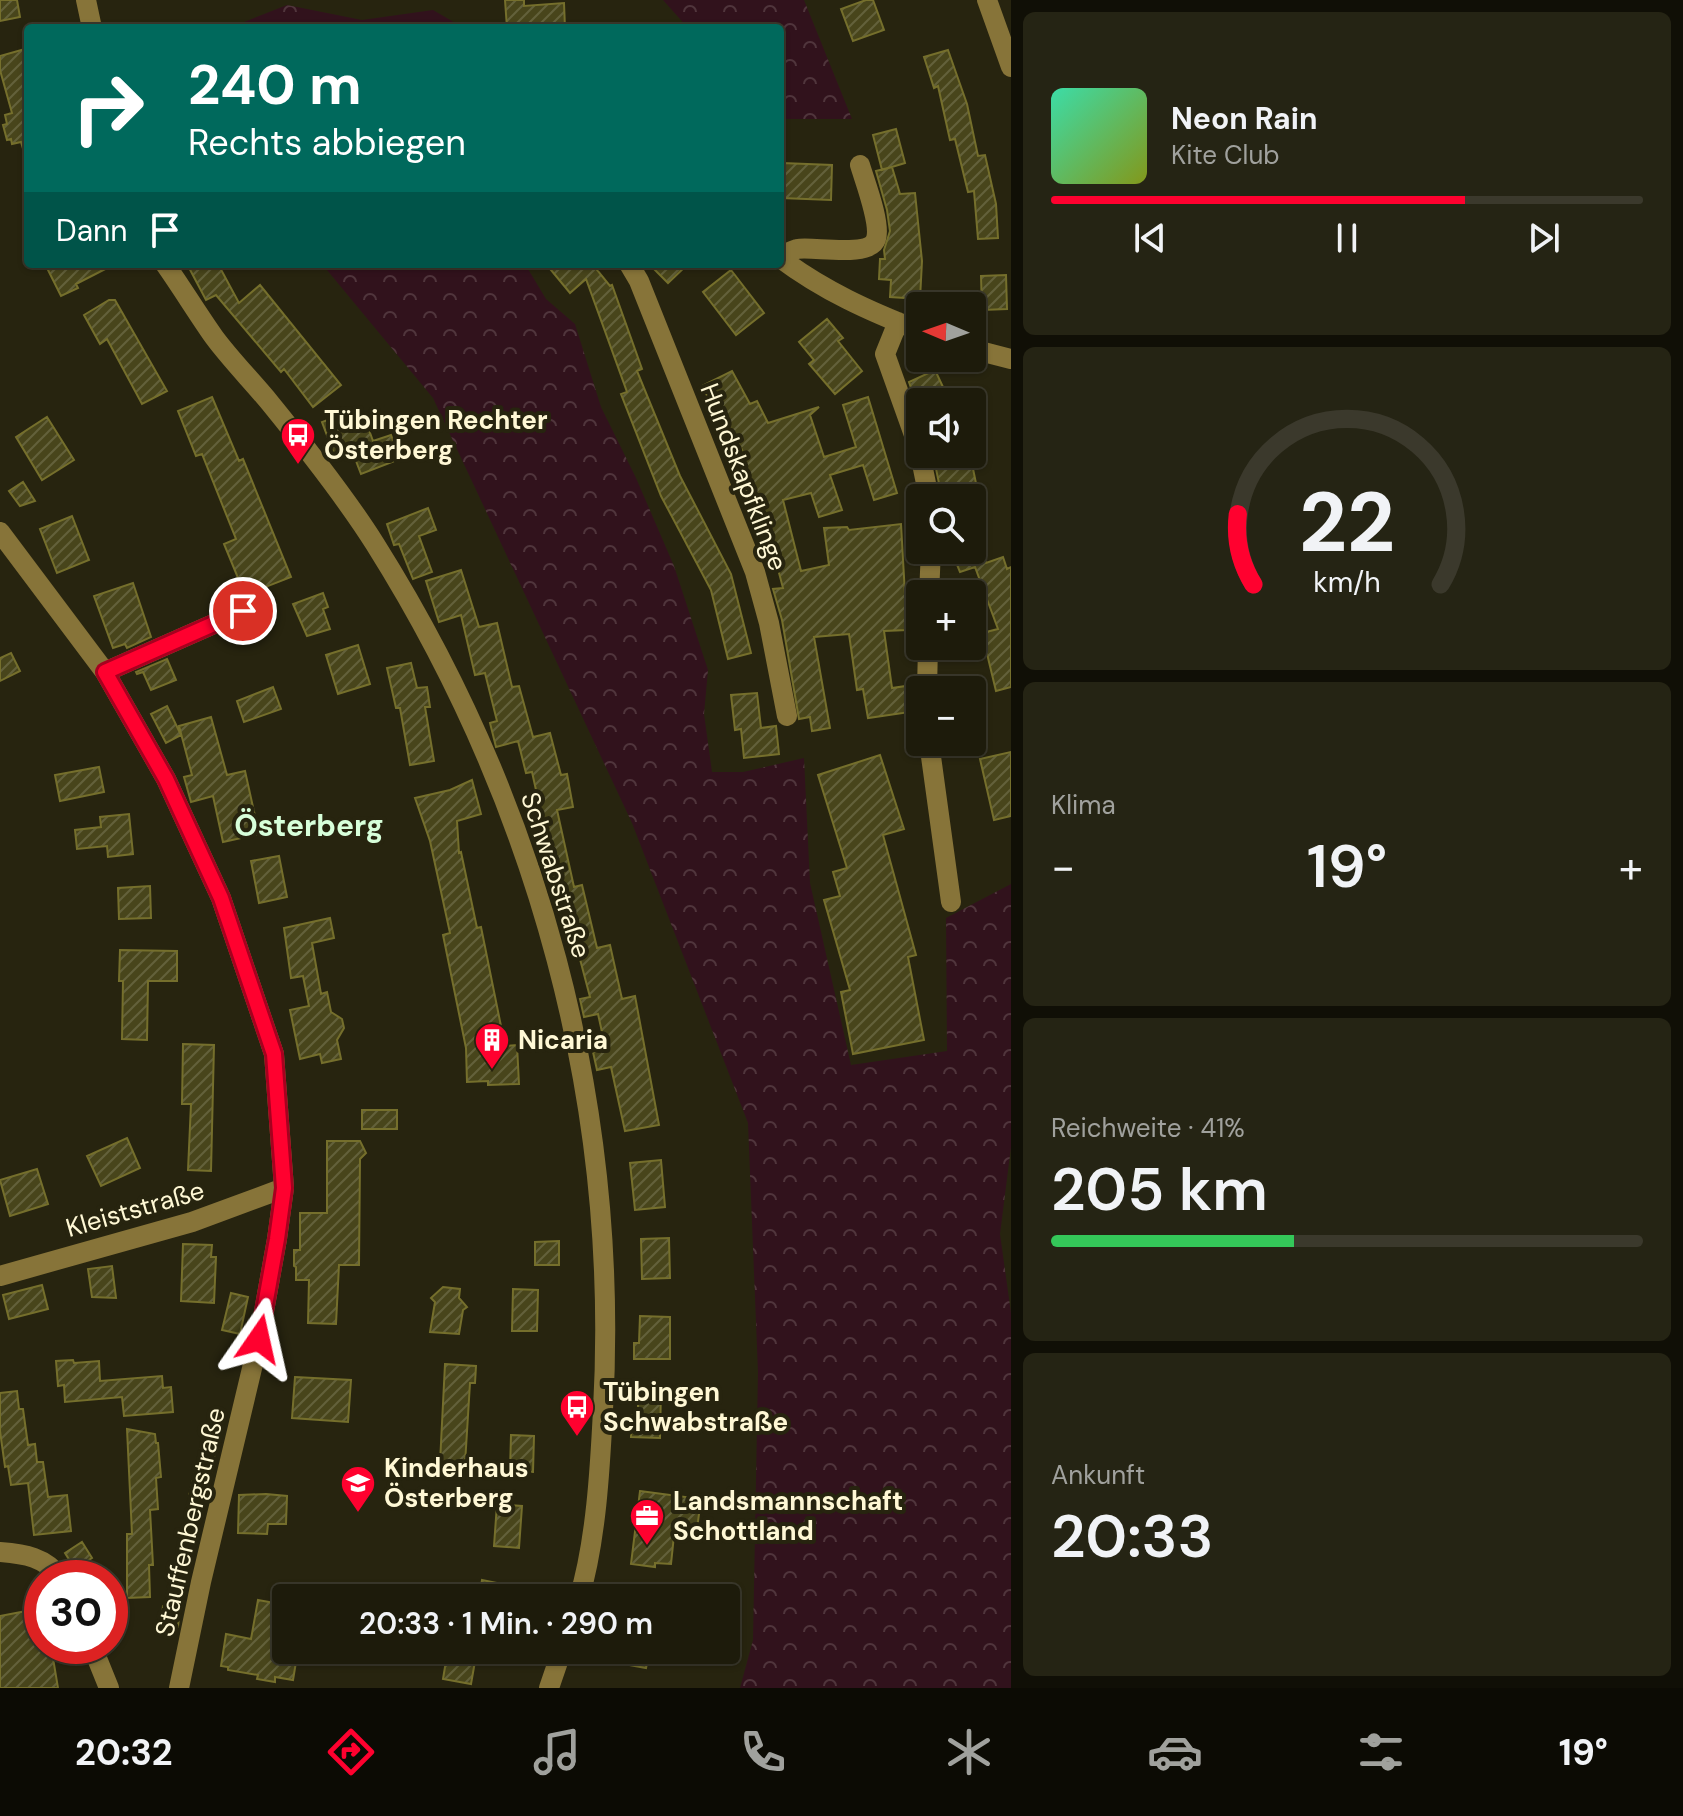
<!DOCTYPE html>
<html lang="de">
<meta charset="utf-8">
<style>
body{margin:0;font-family:"DM Sans",sans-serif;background:#252414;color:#f1f3f6;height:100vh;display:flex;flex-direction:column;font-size:30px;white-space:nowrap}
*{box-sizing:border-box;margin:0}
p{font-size:26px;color:#a0a19d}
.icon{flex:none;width:44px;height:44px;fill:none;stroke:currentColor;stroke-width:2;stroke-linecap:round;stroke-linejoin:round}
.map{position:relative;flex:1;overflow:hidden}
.sheet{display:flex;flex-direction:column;gap:12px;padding:12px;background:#100f06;width:672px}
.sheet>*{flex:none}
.guide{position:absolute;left:24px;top:24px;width:760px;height:244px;border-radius:8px;box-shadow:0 2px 6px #0004,0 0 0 2px #3b392c;background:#00695c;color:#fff;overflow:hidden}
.needle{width:52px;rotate:272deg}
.buttons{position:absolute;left:906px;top:292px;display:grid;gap:16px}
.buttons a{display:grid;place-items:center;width:80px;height:80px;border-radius:8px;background:#1d1b0b;box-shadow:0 2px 6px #0004,0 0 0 2px #3b392c;font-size:40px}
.speed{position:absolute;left:24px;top:1560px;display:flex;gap:16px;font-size:40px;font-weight:700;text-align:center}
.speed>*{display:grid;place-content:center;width:104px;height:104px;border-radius:50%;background:#1d1b0b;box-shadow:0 2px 6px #0004,0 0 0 2px #3b392c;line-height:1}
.speed .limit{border:12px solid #d22;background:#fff;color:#111}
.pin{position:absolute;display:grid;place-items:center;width:68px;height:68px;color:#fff;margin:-34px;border:4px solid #fff;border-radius:50%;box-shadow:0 2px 8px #0007}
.me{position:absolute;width:88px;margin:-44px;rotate:11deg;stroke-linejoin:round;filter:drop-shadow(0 0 6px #0008)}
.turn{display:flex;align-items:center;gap:28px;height:168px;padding:0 32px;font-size:36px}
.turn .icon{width:104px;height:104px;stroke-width:2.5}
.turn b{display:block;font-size:56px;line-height:68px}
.then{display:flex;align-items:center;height:76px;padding:0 32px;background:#0003;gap:16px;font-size:30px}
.big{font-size:60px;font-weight:600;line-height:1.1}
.sheet .card{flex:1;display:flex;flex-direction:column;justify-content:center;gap:12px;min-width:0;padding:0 28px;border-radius:12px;background:#252414}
.sheet .dial{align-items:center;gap:0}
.dial svg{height:208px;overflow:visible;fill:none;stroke:#3b392c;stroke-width:7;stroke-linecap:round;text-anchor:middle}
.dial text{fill:#f1f3f6;stroke:none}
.song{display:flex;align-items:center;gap:24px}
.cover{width:96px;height:96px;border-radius:12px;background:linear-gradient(135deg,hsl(160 70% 55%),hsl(70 70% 35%))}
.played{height:8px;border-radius:4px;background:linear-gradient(90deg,#ff012f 70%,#3b392c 70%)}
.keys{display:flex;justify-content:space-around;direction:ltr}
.heat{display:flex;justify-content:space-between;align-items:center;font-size:44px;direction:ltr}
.charge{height:12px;border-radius:6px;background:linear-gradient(90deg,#34c759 41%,#3b392c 0)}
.trip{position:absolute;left:272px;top:1584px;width:468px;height:80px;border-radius:8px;background:#1d1b0b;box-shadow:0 2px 6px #0004,0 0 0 2px #3b392c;font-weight:600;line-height:80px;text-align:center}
.menu{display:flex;height:128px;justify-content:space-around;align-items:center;background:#0c0b04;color:#a0a19d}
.menu .icon{width:56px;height:56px}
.menu .on{color:#ff012f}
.menu b{font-size:36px;color:#f1f3f6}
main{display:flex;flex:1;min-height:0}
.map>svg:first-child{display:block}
</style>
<main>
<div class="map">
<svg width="1011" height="1688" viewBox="0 0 1011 1688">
<defs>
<pattern id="forest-crowns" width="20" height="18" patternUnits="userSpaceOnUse" patternTransform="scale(2)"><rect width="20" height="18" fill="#31121c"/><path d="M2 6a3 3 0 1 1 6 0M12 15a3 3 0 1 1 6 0" fill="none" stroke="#50353c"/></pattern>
<pattern id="building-hatch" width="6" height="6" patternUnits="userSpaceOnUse" patternTransform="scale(2)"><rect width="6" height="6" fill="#48451b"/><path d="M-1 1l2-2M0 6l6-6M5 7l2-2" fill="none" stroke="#63613b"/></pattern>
</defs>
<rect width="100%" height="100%" fill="#27240f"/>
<path fill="url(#forest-crowns)" d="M663 0H804L852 119H780V28H688Z
M287 5 362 20 433 10 464 28H229Z
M322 264H525L546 299 575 324 601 407 636 478 674 566 708 670 704 714 712 772H743L804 758 810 883 851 1065 947 1051 946 918 1011 884V1147L1000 1234 1011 1313V1688H740L753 1640 758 1372 748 1123 632 823 433 398Z"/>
<path fill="url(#building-hatch)" stroke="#756f2c" stroke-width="2" d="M0 0H17L20 17 0 21Z
M505 0H524V6L564 3 565 28H507Z
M866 0H873L884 30 853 41 841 9Z
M25 49 28 59V151L24 152 21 142 12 144 11 139 7 140 3 125 7 124 5 115 12 113 0 70V56Z
M948 50 967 104 978 156 985 155 996 204 998 238 978 239 974 191 968 192 955 139 950 140 938 86 934 88 924 57Z
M896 129 905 163 882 170 873 135Z
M782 163 832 165 831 200 781 198Z
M892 167 900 194 915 193 922 261 920 299 890 297 891 280 879 279 880 259H885L884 250 890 231 887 210 876 171Z
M45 264H115L76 284 78 288 61 296Z
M187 264H218L239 303 260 285 341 385 313 407 284 369 281 372 216 295 206 300Z
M546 264H604L597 270 610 286 612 285 642 369 637 371 680 476 731 574 751 653 728 659 711 590 661 496 621 394 627 392 586 279 570 293Z
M649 264H688L668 283Z
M731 270 764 313 736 335 703 292Z
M1006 275 1007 309 982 310 981 276Z
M109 300H115L167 391 142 404 107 339 100 344 84 315Z
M827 319 843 338 838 341 862 371 835 394 809 364 814 360 799 342Z
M935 370 950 402H916L909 382Z
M732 371 750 404 757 401 768 423 819 407 810 415 824 457 856 447 843 405 868 397 897 493 874 500 863 465 830 475 842 510 819 517 811 493 783 500 801 571 829 565 824 528 847 527 849 530 901 524 907 630 884 631 892 688 906 686 910 712 868 718 863 689 857 690 849 634 814 637 830 728 812 731 810 717 799 719 782 620 773 589 783 588 773 550 762 554 733 453 742 450 722 412 717 415 702 386Z
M212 397 239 461 243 459 291 577 245 595 224 544 236 539 202 454 196 456 178 411Z
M361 408 373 441 391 435 400 459 361 474 351 448 334 454 322 422Z
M47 417 74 460 42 480 16 437Z
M933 454H970L979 498H942Z
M23 482 35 501 20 506 9 491Z
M428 508 436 530 419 536 432 572 413 579 399 544 394 545 387 524Z
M72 516 89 560 57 573 40 529Z
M979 545 986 563 1003 557 1007 569 1011 567V687L996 691 982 633 998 629 975 567 960 572 953 555Z
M461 570 479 627 497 623 512 687 519 686 533 737 550 733 561 775 567 774 573 807 557 810 574 887 582 885 597 948 610 945 622 999 635 996 659 1125 625 1131 611 1067 597 1070 593 1052 606 1049 602 1032 598 1014 584 1017 580 999 590 997 571 925 564 927 550 871 544 872 536 837 546 835 532 772 526 773 518 741 496 747 490 723 497 721 485 673 475 675 461 615 439 622 426 581Z
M133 583 151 637 127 648 125 644 113 648 94 596Z
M323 593 328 607 323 609 330 629 307 636 293 604Z
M358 645 370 684 338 694 326 655Z
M11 653 20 671 0 681V658Z
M167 659 176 680 151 690 143 672 137 674 136 672Z
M411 663 417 688 427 687 430 707H425L434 761 410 765 400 708H396L387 668Z
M273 687 281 709 244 722 237 701Z
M757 693 761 728 776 726 779 754 744 758 741 729 735 730 731 695Z
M167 706 181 735 166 743 151 714Z
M211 717 227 775 245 771 259 834 223 842 213 796 191 802 184 777 192 775 179 726Z
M1011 752V816L994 820 980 759Z
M880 755 904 829 883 835 916 955 908 957 924 1040 853 1054 841 992 850 990 824 900 840 896 833 872 847 868 818 775Z
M99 767 104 792 60 801 55 775Z
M472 780 481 814 457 821 459 853 461 852 477 928 481 927 505 1046 517 1045 519 1084 488 1085V1081L467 1082 466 1048 443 935 450 933 430 841 415 798 450 790Z
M129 814 133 854 108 857 107 846 77 849 75 830 101 827 100 817Z
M279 856 287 897 259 903 251 861Z
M150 886 151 918 119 919 118 888Z
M330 918 334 938 312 943 321 994 327 992 331 1012 342 1019 344 1028 337 1040 341 1059 322 1063 320 1054 300 1059 290 1010 309 1006 303 976 291 978 284 928Z
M120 950 177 951V981H148L147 1040 122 1039 123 981H119Z
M183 1044 214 1045 211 1171 188 1170 191 1104H182Z
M362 1110H397V1129H362Z
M127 1138 140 1168 101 1186 87 1156Z
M327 1141H360L366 1153 360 1159 359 1265H339L336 1324 308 1323 309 1280H296V1267L294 1266V1250H300V1213H327Z
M661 1160 665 1207 635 1210 630 1163Z
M37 1169 48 1204 10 1216 0 1180Z
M669 1238 670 1278 642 1279 641 1239Z
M559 1241V1265H535V1242Z
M183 1244 212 1245 211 1257H216L214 1303 181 1301Z
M112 1266 116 1298 92 1297 88 1269Z
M42 1285 48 1309 9 1319 3 1295Z
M443 1287 460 1289 459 1298 467 1307 463 1310 459 1334 430 1332 435 1302 431 1298Z
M513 1289 538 1290 537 1331H512Z
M231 1293 248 1297 240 1334 222 1330Z
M640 1316 670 1317V1359H634V1343H639Z
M73 1360 74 1363 99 1361 100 1381 162 1376 163 1388 171 1387 173 1412 124 1416 122 1397 65 1402 64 1385 58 1386 56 1361Z
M445 1364 476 1366 475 1383H470L465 1464 440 1463Z
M295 1377 351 1380 348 1422 292 1418Z
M638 1389 661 1390 660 1438 631 1437 632 1415H638Z
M17 1391 19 1409H23L28 1445 35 1444 37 1462H43L48 1497 67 1495 71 1531 34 1535 28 1483 11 1485 8 1466 5 1467 0 1431V1393Z
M127 1429 155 1434 156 1443H158L161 1477 156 1478 158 1509 150 1510 153 1565H149L150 1597 127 1598V1534H132Z
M511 1435 534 1436 533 1472 510 1471Z
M202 1444 216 1447 206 1500 189 1496Z
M640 1491 701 1499 697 1529 675 1526 671 1564 655 1563V1567L631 1564Z
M266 1494 287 1496 286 1524H268L267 1534 238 1533 239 1495Z
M497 1504 522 1506 519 1548 494 1546Z
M82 1542 92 1558 75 1569 65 1553Z
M482 1580 507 1585 505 1598H479Z
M258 1600 286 1605V1650H298L293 1680 275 1677V1682L257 1679 258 1675 228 1670V1667L221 1666 226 1634 251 1639Z
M163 1606 180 1607 178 1627 161 1625Z
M42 1608V1646H51L58 1688H0V1616Z
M452 1650H477L471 1684 443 1679 446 1661H450Z
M591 1650H650L646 1668 591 1658Z"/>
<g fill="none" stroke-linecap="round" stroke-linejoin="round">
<path stroke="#877439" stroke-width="20" d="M86 0 92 28
M987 0 1011 67
M780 258C785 254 791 251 797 249 813 246 870 258 876 239 881 223 865 182 860 165
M780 258C824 291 869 311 920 331
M165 264C182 288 197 313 214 337 231 360 252 381 270 403 305 446 346 498 375 544 538 803 620 1104 603 1410 600 1469 596 1542 579 1598
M629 264 639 281 755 572 769 623 787 716
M898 322 885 354 920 452
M972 349 1011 359
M920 454 929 498
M0 532 105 672 166 779 221 898 274 1054 284 1188 277 1239 259 1339 201 1582 179 1688
M929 594 931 550
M105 672 243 611
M927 690 928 646
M929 742 951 902
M0 1276 192 1222 284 1188
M0 1552C25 1554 45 1557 61 1578
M92 1646 109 1688
M549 1688 562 1650"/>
</g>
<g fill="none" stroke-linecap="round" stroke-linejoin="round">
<g stroke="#a6011f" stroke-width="20">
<path id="route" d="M243 611 105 672 166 779 221 898 274 1054 284 1188 277 1239 259 1339"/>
</g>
<use href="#route" stroke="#ff012f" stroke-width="14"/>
</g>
<defs>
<g id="bus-pin" transform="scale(1.8)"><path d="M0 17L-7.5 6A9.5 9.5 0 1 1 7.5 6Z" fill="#ff012f" stroke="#27240f"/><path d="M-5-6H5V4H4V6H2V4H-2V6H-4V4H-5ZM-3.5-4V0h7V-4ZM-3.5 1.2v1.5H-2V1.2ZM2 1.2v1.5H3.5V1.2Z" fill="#fff"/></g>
<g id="building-pin" transform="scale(1.8)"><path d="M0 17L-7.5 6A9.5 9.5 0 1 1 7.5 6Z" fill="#ff012f" stroke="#27240f"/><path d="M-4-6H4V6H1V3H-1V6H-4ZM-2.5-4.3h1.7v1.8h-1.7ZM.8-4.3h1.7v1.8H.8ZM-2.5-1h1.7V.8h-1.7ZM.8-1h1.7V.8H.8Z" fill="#fff"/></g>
<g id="school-pin" transform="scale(1.8)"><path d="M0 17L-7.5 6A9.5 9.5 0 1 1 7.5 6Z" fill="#ff012f" stroke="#27240f"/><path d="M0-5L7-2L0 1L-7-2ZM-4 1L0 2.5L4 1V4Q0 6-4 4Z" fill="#fff"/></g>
<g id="office-pin" transform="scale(1.8)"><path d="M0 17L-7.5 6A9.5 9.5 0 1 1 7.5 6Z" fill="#ff012f" stroke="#27240f"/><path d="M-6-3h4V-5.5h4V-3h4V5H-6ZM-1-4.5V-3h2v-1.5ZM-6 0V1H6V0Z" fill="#fff"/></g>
</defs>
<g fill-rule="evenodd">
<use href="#bus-pin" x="298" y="435"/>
<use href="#building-pin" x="492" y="1040"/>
<use href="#bus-pin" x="577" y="1407"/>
<use href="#school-pin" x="358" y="1483"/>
<use href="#office-pin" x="647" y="1516"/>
</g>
<g text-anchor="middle" stroke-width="8" stroke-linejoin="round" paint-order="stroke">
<g font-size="26" font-weight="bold" fill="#fff8d5" stroke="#27240f" text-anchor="start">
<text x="324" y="429">Tübingen Rechter<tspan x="324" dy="30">Österberg</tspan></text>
<text x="518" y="1049">Nicaria</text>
<text x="603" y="1401">Tübingen<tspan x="603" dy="30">Schwabstraße</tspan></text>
<text x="384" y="1477">Kinderhaus<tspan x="384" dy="30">Österberg</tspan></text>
<text x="673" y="1510">Landsmannschaft<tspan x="673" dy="30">Schottland</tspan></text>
</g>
<g font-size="26" fill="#fff8d5" stroke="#27240f">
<text transform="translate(744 477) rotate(69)" y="9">Hundskapfklinge</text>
<text transform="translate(556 875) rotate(72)" y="9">Schwabstraße</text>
<text transform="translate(135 1209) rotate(-16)" y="9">Kleiststraße</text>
<text transform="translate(190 1522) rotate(-77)" y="9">Stauffenbergstraße</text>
</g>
<g font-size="30" font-weight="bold" fill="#d7ffda" stroke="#27240f">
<text x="309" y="836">Österberg</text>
</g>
</g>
</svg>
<div class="buttons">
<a><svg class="needle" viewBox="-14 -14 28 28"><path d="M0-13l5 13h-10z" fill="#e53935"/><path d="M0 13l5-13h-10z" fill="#a0a19d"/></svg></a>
<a><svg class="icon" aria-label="sound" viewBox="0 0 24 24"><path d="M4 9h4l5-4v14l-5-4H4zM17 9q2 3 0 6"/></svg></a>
<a><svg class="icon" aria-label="search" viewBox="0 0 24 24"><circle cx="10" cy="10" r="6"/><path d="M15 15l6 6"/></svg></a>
<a>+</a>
<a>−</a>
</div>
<div class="speed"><div class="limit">30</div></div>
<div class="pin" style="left:243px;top:611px;background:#d93025"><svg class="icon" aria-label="arrive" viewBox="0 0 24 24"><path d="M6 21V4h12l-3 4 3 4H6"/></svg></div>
<svg class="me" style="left:259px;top:1339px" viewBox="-20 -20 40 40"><path d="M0-17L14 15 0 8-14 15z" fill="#ff012f" stroke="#fff" stroke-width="4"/></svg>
<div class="trip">20:33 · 1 Min. · 290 m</div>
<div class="guide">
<div class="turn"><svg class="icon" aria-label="right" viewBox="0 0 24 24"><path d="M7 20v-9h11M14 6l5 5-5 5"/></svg><div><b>240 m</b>Rechts abbiegen</div></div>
<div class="then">Dann<svg class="icon" aria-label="arrive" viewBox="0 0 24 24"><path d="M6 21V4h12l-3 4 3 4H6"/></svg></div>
</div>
</div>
<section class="sheet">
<div class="card">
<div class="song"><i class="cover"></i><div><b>Neon Rain</b><p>Kite Club</p></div></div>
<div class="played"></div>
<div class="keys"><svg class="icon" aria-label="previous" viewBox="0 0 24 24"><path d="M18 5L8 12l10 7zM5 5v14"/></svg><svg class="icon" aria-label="pause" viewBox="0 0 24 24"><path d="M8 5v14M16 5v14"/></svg><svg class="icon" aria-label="next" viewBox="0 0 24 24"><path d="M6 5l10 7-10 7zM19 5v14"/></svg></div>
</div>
<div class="card dial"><svg viewBox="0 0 100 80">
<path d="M14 69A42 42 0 1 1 86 69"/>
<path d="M14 69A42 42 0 0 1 8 42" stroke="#ff012f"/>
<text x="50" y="56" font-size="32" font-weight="700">22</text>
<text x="50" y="72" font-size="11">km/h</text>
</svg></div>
<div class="card"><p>Klima</p>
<div class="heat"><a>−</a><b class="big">19°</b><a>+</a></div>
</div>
<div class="card"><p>Reichweite · 41%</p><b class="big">205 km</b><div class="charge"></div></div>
<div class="card"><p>Ankunft</p><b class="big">20:33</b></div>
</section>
</main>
<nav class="menu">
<b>20:32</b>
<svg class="icon on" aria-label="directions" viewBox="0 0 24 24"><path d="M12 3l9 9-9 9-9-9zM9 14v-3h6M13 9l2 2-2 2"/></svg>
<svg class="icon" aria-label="music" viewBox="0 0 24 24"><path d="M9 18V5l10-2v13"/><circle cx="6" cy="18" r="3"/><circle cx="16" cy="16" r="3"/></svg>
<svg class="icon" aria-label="phone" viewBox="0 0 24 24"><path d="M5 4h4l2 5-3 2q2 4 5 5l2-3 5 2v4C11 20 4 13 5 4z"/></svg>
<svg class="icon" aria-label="climate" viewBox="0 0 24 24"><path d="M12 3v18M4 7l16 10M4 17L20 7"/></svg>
<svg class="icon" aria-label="car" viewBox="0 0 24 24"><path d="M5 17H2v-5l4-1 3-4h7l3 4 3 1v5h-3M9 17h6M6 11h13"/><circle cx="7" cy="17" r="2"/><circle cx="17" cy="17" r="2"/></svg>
<svg class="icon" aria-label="filters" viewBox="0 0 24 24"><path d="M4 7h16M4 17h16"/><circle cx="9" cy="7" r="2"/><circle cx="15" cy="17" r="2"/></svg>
<b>19°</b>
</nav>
